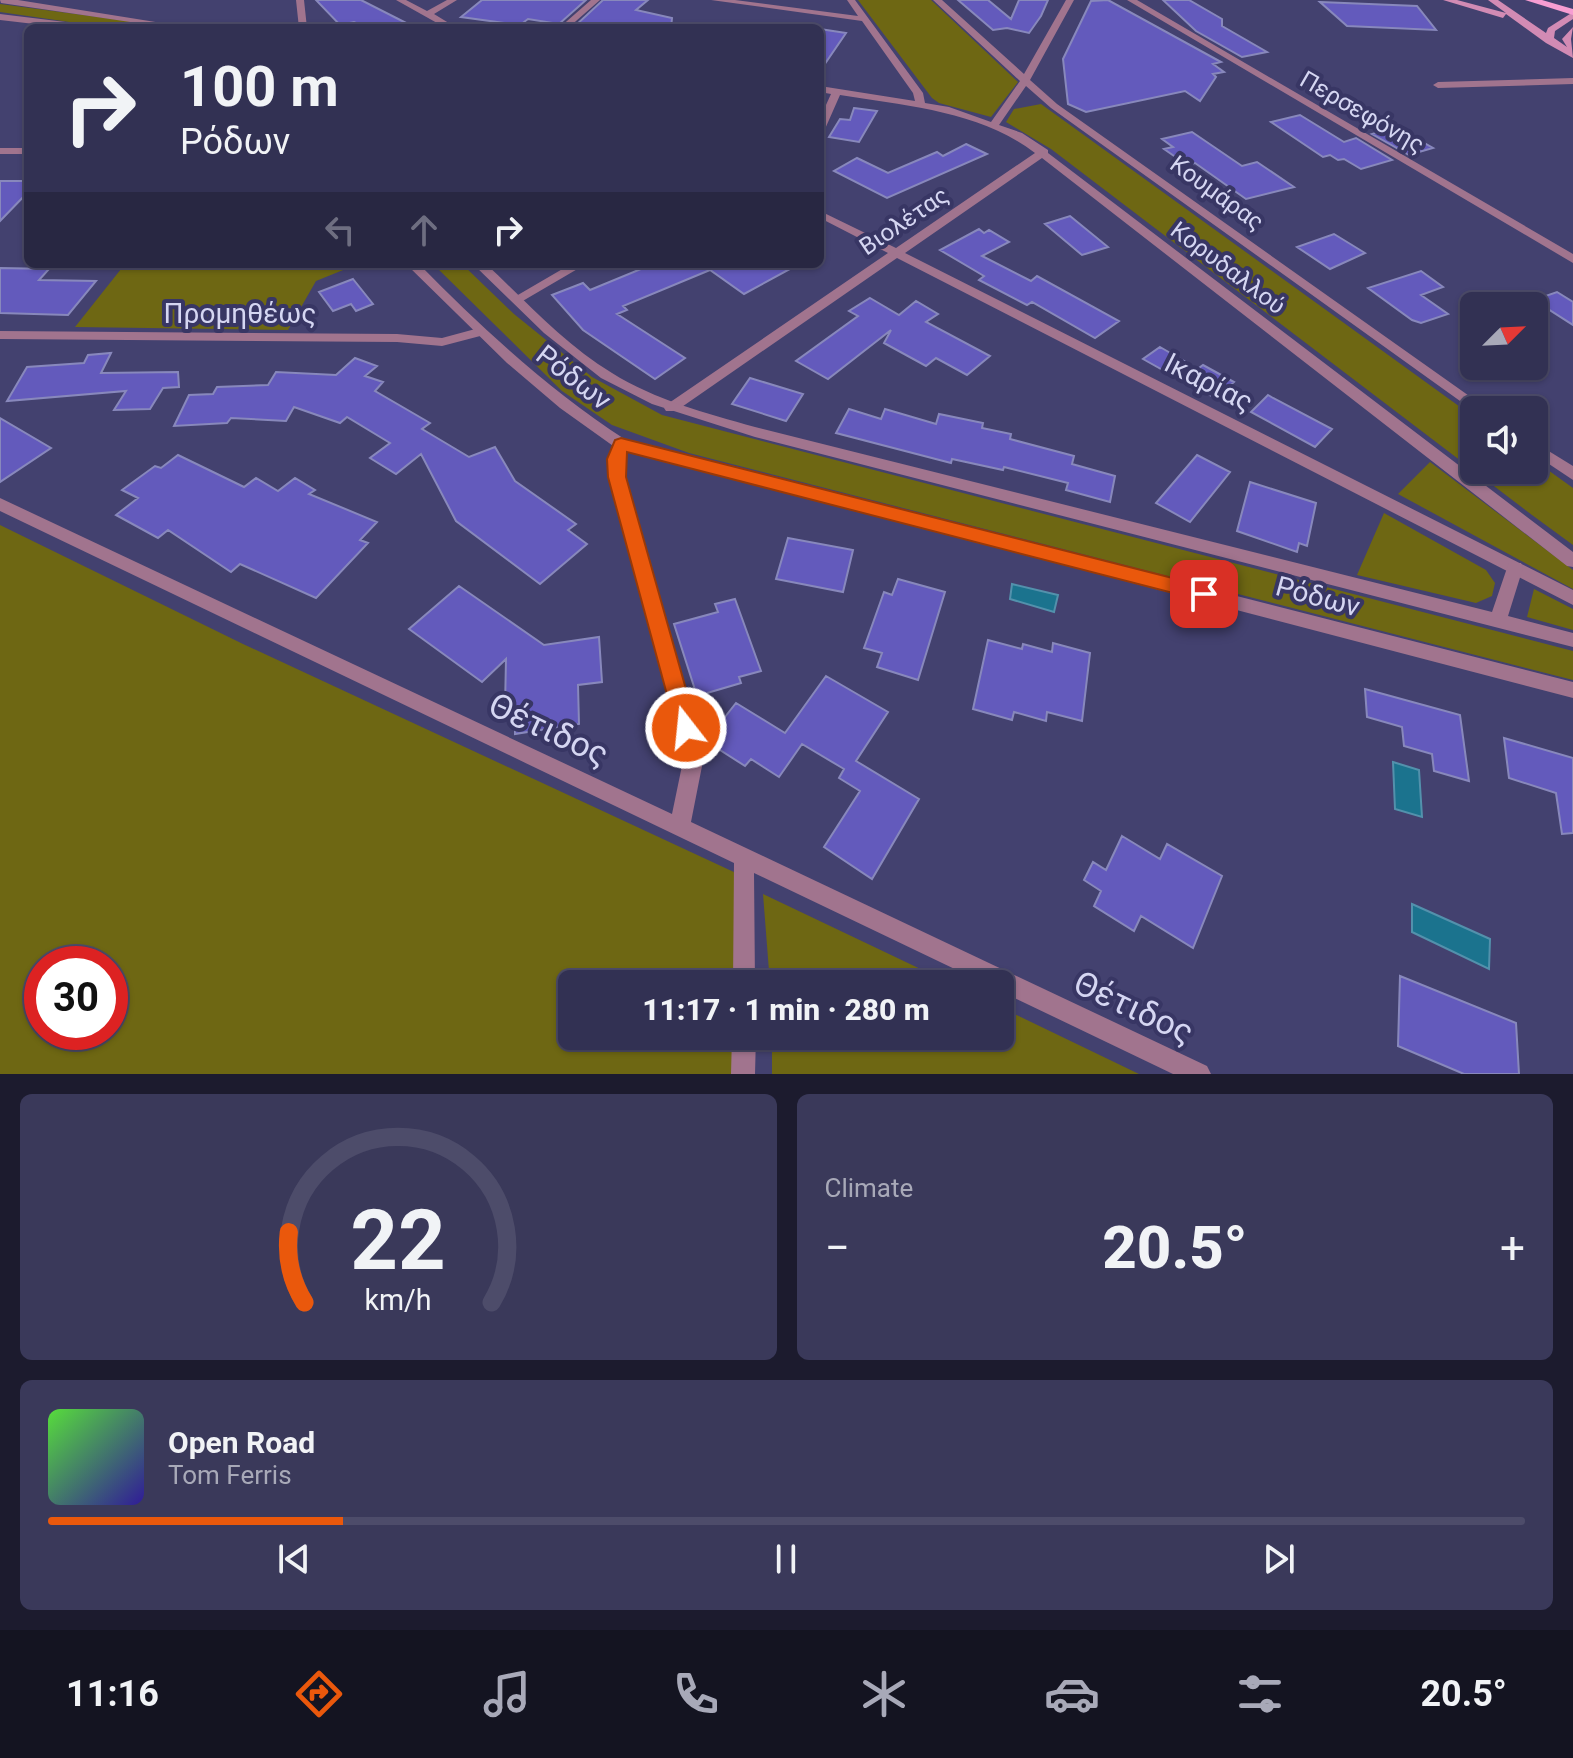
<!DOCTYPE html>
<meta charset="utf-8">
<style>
body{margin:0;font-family:Roboto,sans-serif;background:#3a395a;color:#f1f3f6;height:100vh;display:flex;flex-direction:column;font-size:30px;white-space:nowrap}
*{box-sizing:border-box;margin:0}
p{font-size:26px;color:#a8a9b8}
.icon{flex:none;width:44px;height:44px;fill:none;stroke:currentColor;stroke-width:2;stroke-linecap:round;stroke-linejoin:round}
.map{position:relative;height:1074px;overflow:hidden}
.side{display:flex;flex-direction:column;gap:20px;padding:20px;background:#1c1b2e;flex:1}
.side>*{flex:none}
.hud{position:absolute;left:24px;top:24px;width:800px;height:244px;border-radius:12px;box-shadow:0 2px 6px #0004,0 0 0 2px #4d4c6a;background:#323153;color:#f1f3f6;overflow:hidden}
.needle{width:52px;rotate:66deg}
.buttons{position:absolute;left:1460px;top:292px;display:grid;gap:16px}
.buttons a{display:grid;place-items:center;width:88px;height:88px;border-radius:12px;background:#323153;box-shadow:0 2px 6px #0004,0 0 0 2px #4d4c6a;font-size:40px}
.speed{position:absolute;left:24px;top:946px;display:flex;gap:16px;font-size:40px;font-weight:700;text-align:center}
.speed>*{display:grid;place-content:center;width:104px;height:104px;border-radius:50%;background:#323153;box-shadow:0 2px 6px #0004,0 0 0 2px #4d4c6a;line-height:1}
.speed .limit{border:12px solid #d22;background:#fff;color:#111}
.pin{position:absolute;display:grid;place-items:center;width:68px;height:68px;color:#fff;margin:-34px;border-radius:16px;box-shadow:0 4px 12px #0006}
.me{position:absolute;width:88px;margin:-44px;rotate:344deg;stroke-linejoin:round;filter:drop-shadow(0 0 6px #0008)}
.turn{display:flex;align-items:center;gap:28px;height:168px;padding:0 24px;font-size:36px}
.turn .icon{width:104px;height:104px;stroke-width:2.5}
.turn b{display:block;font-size:56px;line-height:68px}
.lanes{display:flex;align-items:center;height:76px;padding:0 24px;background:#0003;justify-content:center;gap:40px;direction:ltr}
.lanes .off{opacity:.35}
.big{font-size:60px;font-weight:800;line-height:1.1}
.side .card{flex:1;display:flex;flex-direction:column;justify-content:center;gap:12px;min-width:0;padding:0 28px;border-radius:12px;background:#3a395a}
.side .dial{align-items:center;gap:0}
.dial svg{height:208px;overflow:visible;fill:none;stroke:#4d4c6a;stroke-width:7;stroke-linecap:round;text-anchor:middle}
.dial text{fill:#f1f3f6;stroke:none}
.song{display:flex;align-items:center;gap:24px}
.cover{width:96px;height:96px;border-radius:12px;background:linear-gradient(135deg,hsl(110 70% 55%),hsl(250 70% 35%))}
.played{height:8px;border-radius:4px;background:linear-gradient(90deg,#ea580c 20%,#4d4c6a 20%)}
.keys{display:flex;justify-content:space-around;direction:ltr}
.heat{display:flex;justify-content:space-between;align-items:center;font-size:44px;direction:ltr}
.side .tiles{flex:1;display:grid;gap:20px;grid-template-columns:1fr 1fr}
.card:last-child{grid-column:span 2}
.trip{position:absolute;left:558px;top:970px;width:456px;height:80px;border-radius:12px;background:#323153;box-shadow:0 2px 6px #0004,0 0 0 2px #4d4c6a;font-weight:800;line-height:80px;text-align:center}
.menu{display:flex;height:128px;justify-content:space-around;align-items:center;background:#141421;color:#a8a9b8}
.menu .icon{width:56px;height:56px}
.menu .current{color:#ea580c}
.menu b{font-size:36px;color:#f1f3f6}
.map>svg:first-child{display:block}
</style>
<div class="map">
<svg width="1573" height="1074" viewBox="0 0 1573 1074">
<rect width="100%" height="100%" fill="#43416f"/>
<path fill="#6e6713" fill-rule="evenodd" d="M858 0H931L1018 82 991 117 939 103 932 98Z
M0 4 143 23 166 28H111L0 12Z
M1041 104 1474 417V470H1534V460L1573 488V545L1532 515 1051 149 1006 122 1014 109Z
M125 264H358L316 281 288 330 75 327Z
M433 264H462L514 314 592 377 662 415 1573 651V680L689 453 612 425 562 391Z
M1430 462 1573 570V589L1398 494Z
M1384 513 1486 570 1495 583 1492 596 1476 603 1357 575Z
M0 525 243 644 736 873 740 984H572V1036H741V1074H0ZM42 964H110V1032H42Z
M1534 589 1573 609V630L1527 617Z
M763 894 952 984H770Z
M1000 1007 1139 1074H772V1036H1000Z"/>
<path fill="#1b738e" stroke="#5391ac" stroke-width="2" d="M1012 584 1058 595 1054 612 1010 599Z
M1393 762 1419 770 1422 817 1395 809Z
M1412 904 1490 939 1489 969 1412 932Z"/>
<path fill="#635abc" stroke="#8888bc" stroke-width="2" d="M316 0H361L416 28H367L354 22 340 25Z
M482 0H586L559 24 528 19 520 25 461 17Z
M603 0H648L636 10 672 18 671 28 575 26Z
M958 0H988L1011 19 1019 0H1048L1041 16 1029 33 1007 28 993 30Z
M1108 0 1221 62 1213 64 1224 72 1213 74 1216 77 1200 101 1185 91 1086 112 1068 104 1063 59 1091 1Z
M1163 0H1189L1222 19V26L1267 52 1242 57 1196 31Z
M1320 2 1417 6 1436 30 1347 26Z
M820 29 846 33 820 71Z
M854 108 877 111 859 142 829 137 840 119 850 120Z
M1300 115 1344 142 1356 138 1392 160 1361 169 1344 159 1338 160 1330 155 1323 157 1271 122Z
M1396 127 1433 148 1409 155 1372 134Z
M1192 132 1242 166 1257 162 1294 187 1246 199 1195 163 1187 165 1164 149 1173 147 1162 139Z
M966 144 987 154 887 198 834 171 857 158 888 173 937 152 943 156Z
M0 181H28V192L0 221Z
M1070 216 1108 247 1082 255 1045 224Z
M979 229 984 233 989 230 1009 242 982 256 1031 281 1037 276 1119 321 1095 338 1032 302 1027 305 979 280 984 276 940 250Z
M1334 234 1365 253 1330 269 1297 247Z
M653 264H799L744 294 710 270 623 306 627 310 617 314 685 358 655 379 583 330 552 295 583 283 590 290Z
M0 268 49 269 39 280 96 281 68 315 0 313Z
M1421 271 1443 287 1421 295 1448 314 1421 323 1412 320 1368 288Z
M353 279 373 304 356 311 351 304 333 311 319 292Z
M1557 292 1573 302V325L1534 300Z
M870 298 899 315 916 301 938 314 926 322 990 356 967 375 936 358 926 366 884 343 891 330 828 379 796 361 858 316 849 311Z
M1160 347 1186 362 1170 374 1143 359Z
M111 353 101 373 178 372 179 387 163 388 150 409 114 410 126 391 7 401 27 367 84 363 88 355Z
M355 358 377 366 365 376 383 382 375 391 430 423 422 429 469 457 495 447 515 481 576 524 568 530 587 544 540 584 456 521 421 454 396 474 370 458 390 443 347 417 340 423 294 407 286 421 231 418 227 423 174 426 189 395 213 394 217 387 268 385 276 372 336 375Z
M1203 365 1234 382 1215 398 1183 380Z
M750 378 803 394 786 421 732 404Z
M1268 395 1273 398 1332 429 1315 447 1251 412Z
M849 409 881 419 885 409 936 424 939 414 983 423 982 428 1011 434 1010 439 1074 456 1072 464 1115 476 1110 502 1066 490 1068 483 1004 467 1003 470 952 459 951 463 836 433Z
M0 418 51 448 0 482Z
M178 455 244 487 256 478 278 491 295 478 315 490 309 494 377 522 360 540 368 543 316 598 240 564 231 572 168 530 158 538 116 515 138 498 122 490 155 466 161 468Z
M1197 455 1230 472 1190 522 1156 503Z
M1250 482 1316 503 1307 546 1299 543 1297 552 1237 531Z
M788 538 853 550 843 592 776 579Z
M898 579 945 592 918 680 877 667 882 653 864 648 884 592 892 595Z
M459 586 544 645 599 637 602 682 578 685 579 724 515 734V705L505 707 506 659 482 682 409 629Z
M735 599 761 671 739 677 741 683 697 696 674 624 718 612 715 604Z
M988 640 1022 649 1023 644 1052 652 1053 643 1090 653 1082 721 1047 712 1046 721 1014 712 1012 720 973 709Z
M826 676 888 712 856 761 919 799 872 879 824 847 860 791 839 778 844 769 802 744 779 777 751 759 745 766 706 741 736 703 785 733Z
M1365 689 1460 715 1469 781 1434 771 1432 754 1404 746 1402 727 1367 717Z
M1504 738 1573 758V833L1562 834 1556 793 1509 778Z
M1122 836 1160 859 1167 844 1222 876 1193 948 1141 916 1134 931 1094 906 1101 891 1084 880 1093 862 1106 870Z
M1400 976 1516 1023 1519 1074H1464L1398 1046Z"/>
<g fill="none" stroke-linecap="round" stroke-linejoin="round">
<path fill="#a1748e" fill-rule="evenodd" d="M296 0H304L307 28H299Z
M396 0H406L427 11 447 0H457L434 14 457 28H446Z
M591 0H600L568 28H559Z
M711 0H735L858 16 847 0H855L923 93 925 103 949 107 991 122 1020 81 933 0H942L1024 74 1066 0H1074L1030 80 1057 104 1489 410 1474 411 1051 108 1026 86 999 125 1022 133 1048 150V153L1573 552V567L1567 566 1042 158 905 253 1573 590V605L897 258 676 411H666L664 408 666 405 888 253 820 218V211L896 248 1035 153C980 111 907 106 840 95L825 129 820 132V118L831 94 820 92V86L915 101 913 93 862 21Z
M1127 0H1137L1573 254V263Z
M1573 78V84L1438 88 1433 85 1438 82Z
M0 148H28V154H0Z
M571 264H586L521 302H513L511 299Z
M479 328 484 329V335L442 346 397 342 0 339V331L397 334 442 338Z
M621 439 628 444 623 459 625 477 704 756 691 822 1207 1066 1211 1074H1173L1000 991V984H986L754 873 755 984H733L734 863 0 511V498L672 814 684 756 609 477V459L616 440Z
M1534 442 1573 466V480L1534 454Z
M732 1036H756L755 1074H731Z"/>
<path fill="#a1748e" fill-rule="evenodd" d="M0 0H18L193 28H171L1 3Z
M0 14 90 25 94 28H69L0 20Z
M406 264H419C483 329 549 390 626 440L1573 682V698L616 448 560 408 507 363Z
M473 264H486C526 301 564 344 612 373 655 400 706 413 755 427L1492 612 1507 568 1509 563H1521L1523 568 1508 616 1573 633V647L755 437 652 404 601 378 544 333Z"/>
<path fill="#d28bb4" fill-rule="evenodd" d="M1443 0H1457L1506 13 1488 0H1498L1546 33 1548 28 1573 12V19L1555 31 1554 38 1567 47 1562 39 1573 27 1571 39 1573 58 1546 43 1506 14 1503 18Z"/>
<path fill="#f79dd2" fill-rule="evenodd" d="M1525 0H1542L1573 9V15Z"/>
</g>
<path fill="#ea580c" stroke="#983908" stroke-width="2" d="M621 438 1204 586 1211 588 1214 594 1211 599 1204 601 627 452 626 477 697 728 694 735 686 738 679 735 676 728 608 477 607 459 615 440Z"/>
<g text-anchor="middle" stroke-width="8" stroke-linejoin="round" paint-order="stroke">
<g font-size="24" fill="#d5d6f2" stroke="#383664">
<text transform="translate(1362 112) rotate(30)" y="8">Περσεφόνης</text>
<text transform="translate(1217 193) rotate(36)" y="8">Κουμάρας</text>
<text transform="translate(904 221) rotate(-34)" y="8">Βιολέτας</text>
<text transform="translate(1228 268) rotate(37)" y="8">Κορυδαλλού</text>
</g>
<g font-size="28" fill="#d5d6f2" stroke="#383664">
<text x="240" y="323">Προμηθέως</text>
<text transform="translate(574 377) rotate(38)" y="10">Ρόδων</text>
<text transform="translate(1209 382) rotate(27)" y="10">Ικαρίας</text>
<text transform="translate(1318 596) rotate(15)" y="10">Ρόδων</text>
</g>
<g font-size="34" fill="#d5d6f2" stroke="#383664">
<text transform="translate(549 729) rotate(25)" y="12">Θέτιδος</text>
<text transform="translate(1134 1007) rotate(25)" y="12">Θέτιδος</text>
</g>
</g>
</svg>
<div class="buttons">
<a><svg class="needle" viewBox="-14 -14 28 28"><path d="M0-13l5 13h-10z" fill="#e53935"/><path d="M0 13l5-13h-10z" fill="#a8a9b8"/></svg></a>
<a><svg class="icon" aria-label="sound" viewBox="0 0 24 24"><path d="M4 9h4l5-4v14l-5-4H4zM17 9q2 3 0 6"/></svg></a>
</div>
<div class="speed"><div class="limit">30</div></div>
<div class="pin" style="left:1204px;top:594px;background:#d93025"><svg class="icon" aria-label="arrive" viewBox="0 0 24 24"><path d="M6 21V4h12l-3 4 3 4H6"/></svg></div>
<svg class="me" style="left:686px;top:728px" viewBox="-20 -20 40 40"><circle r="17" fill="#ea580c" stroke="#fff" stroke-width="3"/><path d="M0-11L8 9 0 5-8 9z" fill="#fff"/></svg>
<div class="trip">11:17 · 1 min · 280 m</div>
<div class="hud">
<div class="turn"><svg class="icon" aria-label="right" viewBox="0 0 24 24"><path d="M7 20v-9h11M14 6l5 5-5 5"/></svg><div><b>100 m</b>Ρόδων</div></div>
<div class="lanes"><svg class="icon off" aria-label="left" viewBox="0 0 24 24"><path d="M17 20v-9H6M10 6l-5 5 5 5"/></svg><svg class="icon off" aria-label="ahead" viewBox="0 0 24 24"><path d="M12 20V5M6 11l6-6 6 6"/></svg><svg class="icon" aria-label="right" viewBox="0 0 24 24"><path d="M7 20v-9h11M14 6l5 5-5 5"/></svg></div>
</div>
</div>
<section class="side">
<div class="tiles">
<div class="card dial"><svg viewBox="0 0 100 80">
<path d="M14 69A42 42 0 1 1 86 69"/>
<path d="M14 69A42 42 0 0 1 8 42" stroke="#ea580c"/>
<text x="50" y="56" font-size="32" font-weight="700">22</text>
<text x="50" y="72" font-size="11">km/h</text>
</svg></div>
<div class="card"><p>Climate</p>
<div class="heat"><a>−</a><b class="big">20.5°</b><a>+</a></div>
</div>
<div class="card">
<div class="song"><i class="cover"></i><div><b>Open Road</b><p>Tom Ferris</p></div></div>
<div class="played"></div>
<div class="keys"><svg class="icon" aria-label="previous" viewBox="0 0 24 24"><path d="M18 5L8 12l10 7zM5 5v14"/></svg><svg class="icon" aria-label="pause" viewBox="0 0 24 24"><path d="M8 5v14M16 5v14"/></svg><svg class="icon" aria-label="next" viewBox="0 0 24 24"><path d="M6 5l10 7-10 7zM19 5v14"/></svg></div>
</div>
</div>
</section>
<nav class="menu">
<b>11:16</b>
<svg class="icon current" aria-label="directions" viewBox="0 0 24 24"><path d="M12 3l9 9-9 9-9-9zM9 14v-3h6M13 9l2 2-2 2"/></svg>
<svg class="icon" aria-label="music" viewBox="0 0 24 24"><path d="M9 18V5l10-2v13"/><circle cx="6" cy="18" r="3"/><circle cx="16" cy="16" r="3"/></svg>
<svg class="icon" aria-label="phone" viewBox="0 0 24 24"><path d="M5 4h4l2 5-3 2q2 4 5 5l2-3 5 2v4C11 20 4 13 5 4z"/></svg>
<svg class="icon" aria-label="climate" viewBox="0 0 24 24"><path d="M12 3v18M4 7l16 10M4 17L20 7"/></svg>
<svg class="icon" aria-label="car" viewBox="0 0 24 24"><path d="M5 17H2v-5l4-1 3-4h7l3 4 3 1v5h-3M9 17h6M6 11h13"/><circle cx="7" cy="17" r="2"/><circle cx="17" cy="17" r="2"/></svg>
<svg class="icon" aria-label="filters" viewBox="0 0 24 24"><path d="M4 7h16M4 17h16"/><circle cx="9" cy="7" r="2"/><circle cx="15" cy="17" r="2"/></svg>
<b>20.5°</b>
</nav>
